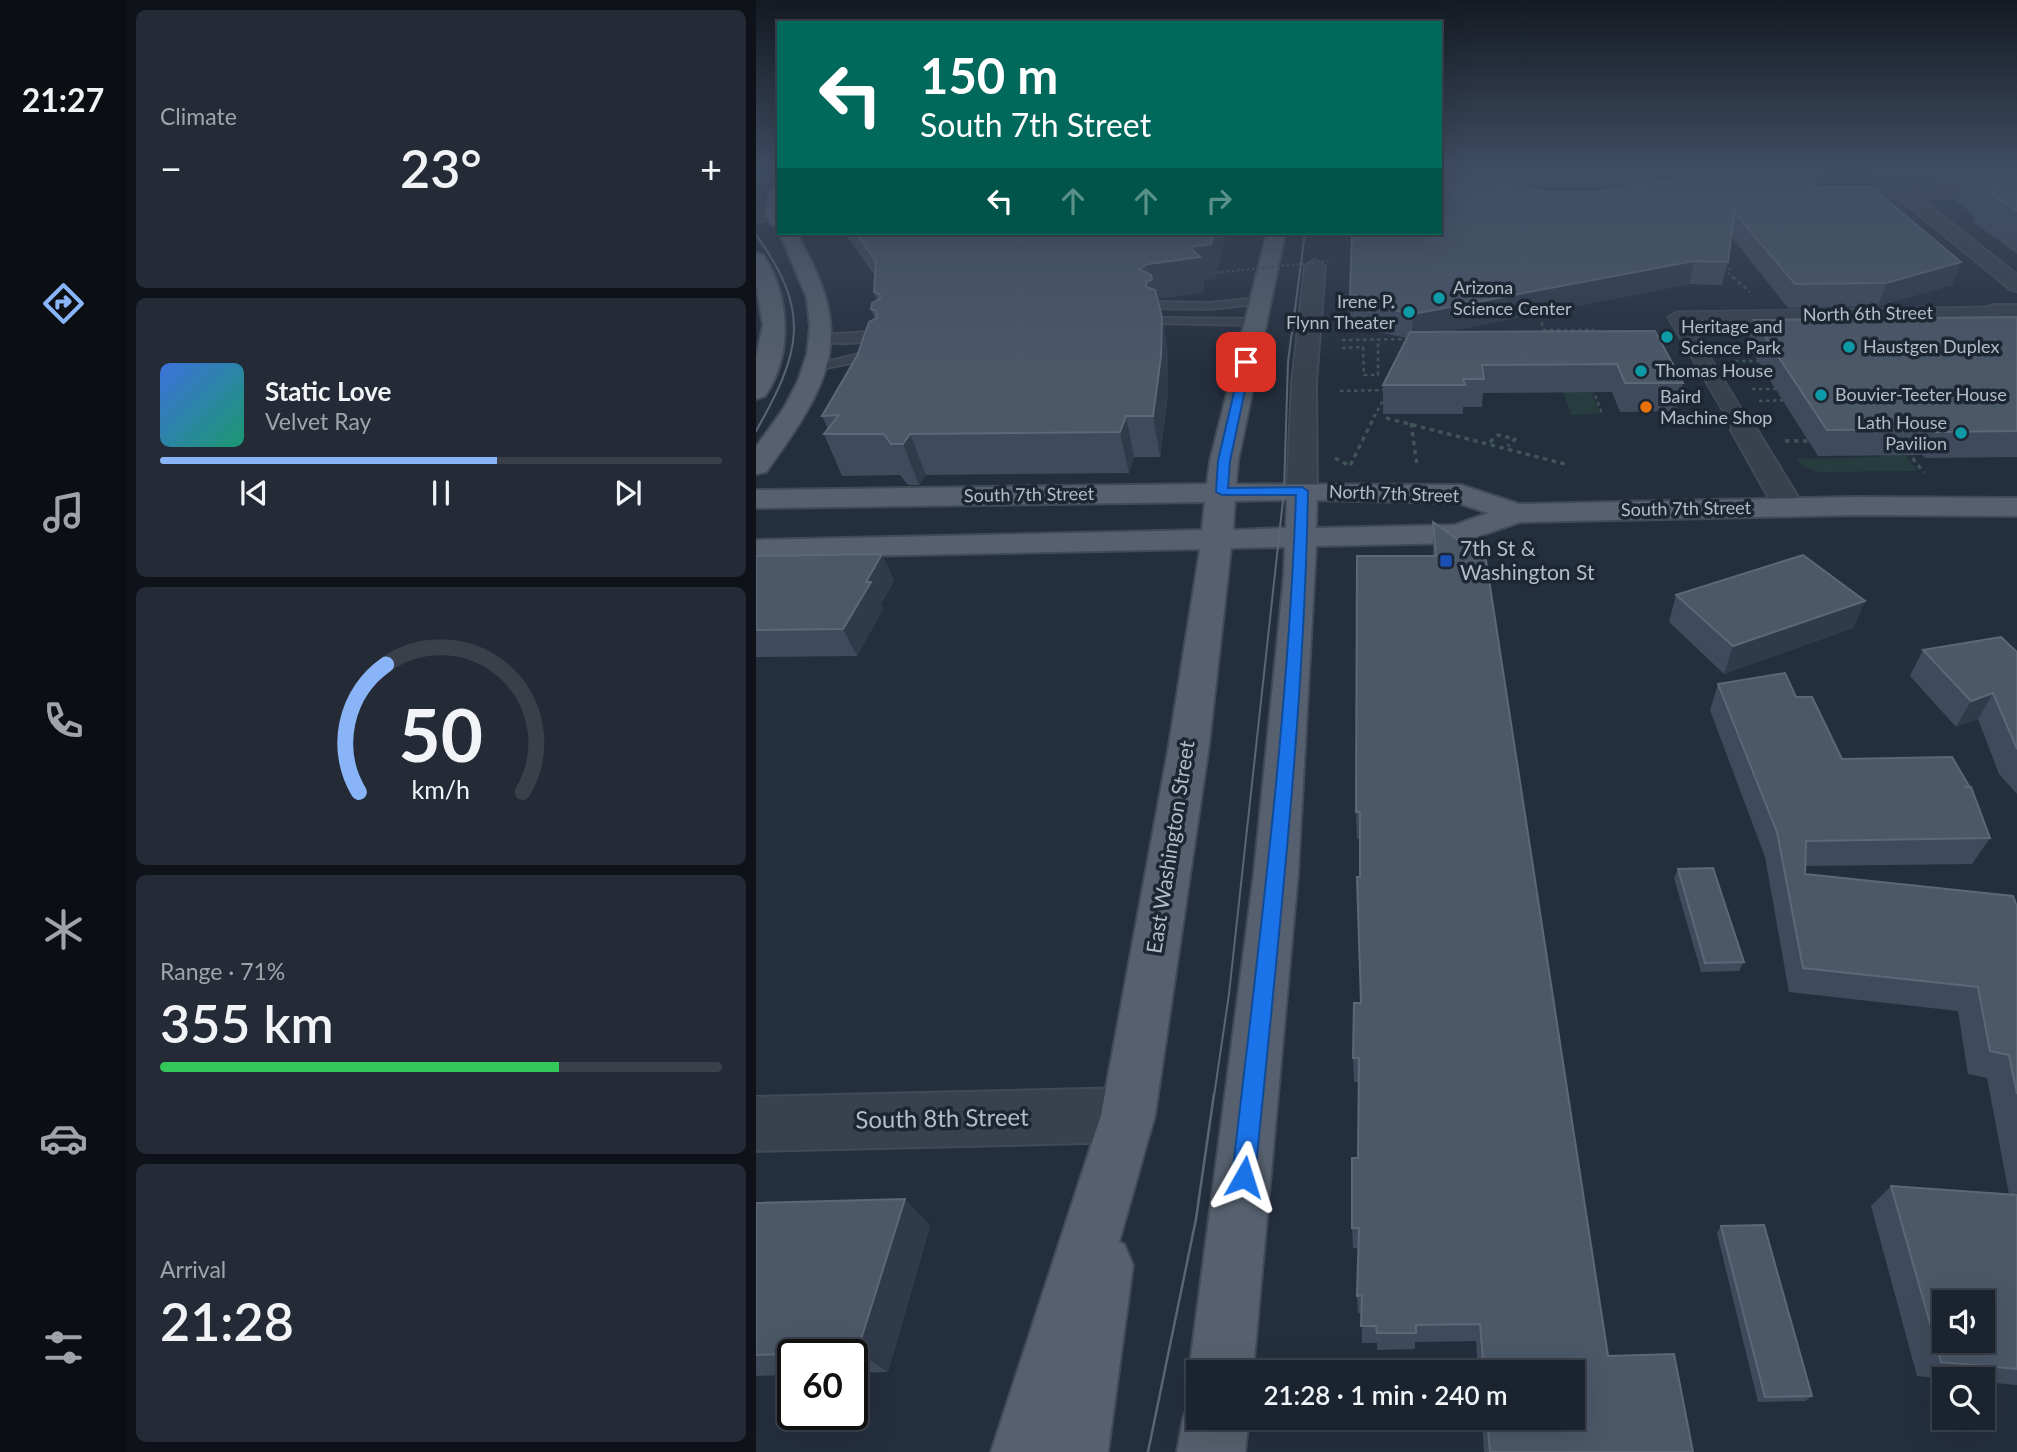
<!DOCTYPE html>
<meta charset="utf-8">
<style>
body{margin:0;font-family:Lato,sans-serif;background:#242b36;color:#f1f3f6;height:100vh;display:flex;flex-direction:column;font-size:26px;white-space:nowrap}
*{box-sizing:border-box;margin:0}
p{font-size:23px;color:#a0a4aa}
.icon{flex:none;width:38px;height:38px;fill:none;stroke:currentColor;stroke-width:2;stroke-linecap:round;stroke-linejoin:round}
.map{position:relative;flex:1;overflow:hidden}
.side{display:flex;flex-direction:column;gap:10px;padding:10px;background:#0f1319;width:630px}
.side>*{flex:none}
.top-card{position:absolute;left:21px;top:21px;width:665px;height:214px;border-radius:0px;box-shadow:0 7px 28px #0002,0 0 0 2px #39404a;background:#00695c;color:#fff;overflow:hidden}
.fabs{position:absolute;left:1176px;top:1290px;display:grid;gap:14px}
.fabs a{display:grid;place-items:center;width:63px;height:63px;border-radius:0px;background:#1b232e;box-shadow:0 7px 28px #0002,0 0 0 2px #39404a;font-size:35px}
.speed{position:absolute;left:21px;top:1339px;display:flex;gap:14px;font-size:35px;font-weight:700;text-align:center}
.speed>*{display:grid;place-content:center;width:91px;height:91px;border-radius:50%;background:#1b232e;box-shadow:0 7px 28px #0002,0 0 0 2px #39404a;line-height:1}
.speed .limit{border:4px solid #111;border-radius:10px;background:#fff;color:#111}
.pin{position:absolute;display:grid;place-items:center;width:60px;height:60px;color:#fff;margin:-30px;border-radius:14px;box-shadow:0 4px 10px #0006}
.me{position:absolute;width:77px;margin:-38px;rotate:6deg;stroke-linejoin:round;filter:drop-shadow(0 0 5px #0008)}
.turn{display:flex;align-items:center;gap:24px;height:147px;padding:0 28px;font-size:32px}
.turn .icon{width:91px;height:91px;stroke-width:2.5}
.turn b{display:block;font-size:49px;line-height:60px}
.lanes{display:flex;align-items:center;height:66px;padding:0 28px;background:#0003;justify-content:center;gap:35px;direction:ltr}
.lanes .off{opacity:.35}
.big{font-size:52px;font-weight:600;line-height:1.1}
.side .card{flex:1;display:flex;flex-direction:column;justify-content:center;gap:10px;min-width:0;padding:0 24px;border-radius:10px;background:#242b36}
.side .dial{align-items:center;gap:0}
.dial svg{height:182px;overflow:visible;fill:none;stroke:#39404a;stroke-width:7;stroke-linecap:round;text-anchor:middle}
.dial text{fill:#f1f3f6;stroke:none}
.song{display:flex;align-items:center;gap:21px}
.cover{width:84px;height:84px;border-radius:10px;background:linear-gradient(135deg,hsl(220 70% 55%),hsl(160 70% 35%))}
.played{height:7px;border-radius:4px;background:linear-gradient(90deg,#8ab4f8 60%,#39404a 60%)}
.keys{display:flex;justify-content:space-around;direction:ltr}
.heat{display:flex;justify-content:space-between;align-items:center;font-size:38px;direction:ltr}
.charge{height:10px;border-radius:5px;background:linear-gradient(90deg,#34c759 71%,#39404a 0)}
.trip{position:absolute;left:430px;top:1360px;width:399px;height:70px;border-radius:0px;background:#1b232e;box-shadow:0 7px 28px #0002,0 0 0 2px #39404a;font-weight:600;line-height:70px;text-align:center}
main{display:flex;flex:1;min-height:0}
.tab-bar{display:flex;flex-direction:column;width:126px;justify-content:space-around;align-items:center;background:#0b0e12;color:#a0a4aa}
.tab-bar .icon{width:49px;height:49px}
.tab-bar .current{color:#8ab4f8}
.tab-bar b{font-size:32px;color:#f1f3f6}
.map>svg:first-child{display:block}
</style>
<main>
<nav class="tab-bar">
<b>21:27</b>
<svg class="icon current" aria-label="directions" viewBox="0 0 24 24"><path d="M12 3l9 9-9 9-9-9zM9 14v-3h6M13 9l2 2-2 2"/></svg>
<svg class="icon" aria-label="music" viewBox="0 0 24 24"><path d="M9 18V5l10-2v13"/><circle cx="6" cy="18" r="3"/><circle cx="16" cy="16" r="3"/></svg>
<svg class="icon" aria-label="phone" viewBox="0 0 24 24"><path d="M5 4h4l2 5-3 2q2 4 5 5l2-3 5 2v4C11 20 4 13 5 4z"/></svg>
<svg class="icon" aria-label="climate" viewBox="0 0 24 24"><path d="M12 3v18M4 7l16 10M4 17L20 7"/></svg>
<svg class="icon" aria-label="car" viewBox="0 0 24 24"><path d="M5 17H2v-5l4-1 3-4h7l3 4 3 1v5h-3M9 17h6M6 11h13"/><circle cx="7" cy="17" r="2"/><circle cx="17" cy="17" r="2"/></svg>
<svg class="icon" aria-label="filters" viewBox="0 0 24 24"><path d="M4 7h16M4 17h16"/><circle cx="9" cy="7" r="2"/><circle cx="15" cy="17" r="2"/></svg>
</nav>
<section class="side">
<div class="card"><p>Climate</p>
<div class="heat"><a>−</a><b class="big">23°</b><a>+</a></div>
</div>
<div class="card">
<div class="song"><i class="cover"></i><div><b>Static Love</b><p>Velvet Ray</p></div></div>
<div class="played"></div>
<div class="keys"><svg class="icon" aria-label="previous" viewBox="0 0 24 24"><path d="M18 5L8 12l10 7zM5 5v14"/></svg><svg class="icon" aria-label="pause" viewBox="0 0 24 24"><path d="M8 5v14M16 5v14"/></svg><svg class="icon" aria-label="next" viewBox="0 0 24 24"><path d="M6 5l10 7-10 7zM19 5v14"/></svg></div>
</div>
<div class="card dial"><svg viewBox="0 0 100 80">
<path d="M14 69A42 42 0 1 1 86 69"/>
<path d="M14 69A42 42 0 0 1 26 13" stroke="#8ab4f8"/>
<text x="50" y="56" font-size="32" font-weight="700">50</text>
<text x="50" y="72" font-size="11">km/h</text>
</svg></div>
<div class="card"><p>Range · 71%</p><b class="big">355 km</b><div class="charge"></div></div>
<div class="card"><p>Arrival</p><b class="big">21:28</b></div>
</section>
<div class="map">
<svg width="1261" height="1452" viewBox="0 0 1261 1452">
<rect width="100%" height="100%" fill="#242f3e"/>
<path fill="#263c3f" d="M835 390 844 414 815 415 807 391Z
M1146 451 1162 471 1063 472 1048 467 1041 459 1118 457Z"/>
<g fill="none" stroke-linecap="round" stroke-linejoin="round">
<g stroke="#414a57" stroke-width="4">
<path id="service" d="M1179 169 1182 173 1120 174 1116 172Z
M503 298 507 299V303L454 309 397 308 392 305 397 302 454 303Z
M403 318 498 319 504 322 498 325 399 323V319Z
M131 331 135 332V336C115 341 78 349 60 337 64 334 119 332 131 331Z
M124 349 128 350V356L60 370 54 366Z"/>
</g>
<g stroke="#414a57" stroke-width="3">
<path id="pedestrian" d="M1239 307 1248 312 1245 316 933 322 998 430 988 436 978 430 912 317 921 312Z"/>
</g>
<g stroke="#414a57" stroke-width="4">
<path id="minor" d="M1139 182 1151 188 1261 187V197L1164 198 1261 275V291L1254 289 1143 198 1071 199 1062 194 1071 189 1131 188 1133 183Z
M23 209V219L0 222V212Z
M559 260 569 266 560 383 561 491 556 497 546 500 536 497 531 491 536 383 549 266Z
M1239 305H1261V319L1231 317 1228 312 1231 307Z
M988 422 997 424 1001 430 1048 507 1044 513 1033 516 1022 513 1018 507 975 430 979 424Z
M372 1088 391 1096 399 1115 391 1134 372 1142 0 1151V1097Z"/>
</g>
<g stroke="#414a57" stroke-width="4">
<path id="primary" d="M23 187V226L16 225 9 215 14 192Z
M23 231 40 233C101 336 76 381 10 472L0 474V447L28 408 42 381 51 354 54 327 51 298Z
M511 233H529L482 461 480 484 705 485 763 504 1100 497 1261 498V516L1100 515 764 522 703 543 560 546 542 873 497 1372H443V1418H493L489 1452H421L427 1418 437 1395 441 1393 433 1372 498 873 528 575 529 547 475 548 453 745 399 1115 363 1242 368 1244 377 1265 352 1452H235L345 1115 413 745 444 549 0 558V540L446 530 449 502 0 508V490L451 484 454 461ZM531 500 530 528 477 530 479 501ZM561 500 702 503 732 513 699 525 560 528Z
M0 253 7 255C34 295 37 355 9 396L0 399V358L7 325 0 284Z"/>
</g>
<path stroke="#3f5557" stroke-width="2" stroke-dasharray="2.5 2.5" stroke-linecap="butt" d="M975 269 969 270 979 279"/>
<path stroke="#3f5557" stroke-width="2.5" stroke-dasharray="3.5 3.5" stroke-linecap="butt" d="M977 277 994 292
M781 309 788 330H837L836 334
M586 340 655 339
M971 346 994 349
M586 348 607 347 608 375H622V339
M979 361H1005
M983 366 1013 371
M837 389 846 414
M996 389H1025
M584 391 631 390
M1003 401 1033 400
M918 402H940
M618 417 629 396"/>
<path stroke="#3f5557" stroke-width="3.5" stroke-dasharray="4.5 4.5" stroke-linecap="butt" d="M630 418 809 464
M655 423 661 466
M1029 441H1052
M734 442 742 435 759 439 752 446
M1151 451 1168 473
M579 458 594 466 619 415"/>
<use href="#service" fill="#38414e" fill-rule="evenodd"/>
<use href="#pedestrian" fill="#38414e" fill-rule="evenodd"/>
<use href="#minor" fill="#38414e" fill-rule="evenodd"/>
<use href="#primary" fill="#56606e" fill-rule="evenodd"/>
<path stroke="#5a6575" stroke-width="2" d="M0 178 12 168
M0 235C56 312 45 352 0 431
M458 1096 473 994 528 491 532 362 549 233"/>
<path stroke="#5a6575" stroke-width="2.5" d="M392 1452 440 1219 458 1094"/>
<path stroke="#3f5557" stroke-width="2" stroke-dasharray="2.5 2.5" stroke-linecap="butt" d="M456 273 574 261"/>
</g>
<path fill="#3f4b5c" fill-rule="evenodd" d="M684 168H1069L1061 186H1057V187L1196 285 1122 306 1032 308 975 236 972 262 966 285 933 284 689 332 899 331 927 383 921 411 864 412 856 392 727 393 726 407H707V414H627V385L651 338 617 331 594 318V294L684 233ZM872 187 847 191 792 192 766 188Z
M1169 168H1261V254L1217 222 1219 216 1199 200 1205 185H1179L1166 176Z
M89 233H470L459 279 447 280 448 292 401 299 406 317 412 355V395L404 457H378L373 473 170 475 163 485H152L144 475 86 476 68 434 72 429 66 416 101 356 119 319 115 309 121 301 118 292 119 276Z
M1261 317V457L1169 458 1166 455 1062 456 991 344 998 320Z
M677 522 852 1356 937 1452H728L726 1418H817V1372H722L720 1341 659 1342V1349L621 1350V1343H606V1313H602L601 1296 602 1248H597L596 1228 602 1158 603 1082H598L597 1058 605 1003 604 839H601L600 812 677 556Z
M126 554 138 581 125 604 127 609 101 656 0 657V556Z
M920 595 1109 601 1097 628 968 674 913 622Z
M1167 650 1261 652V794L1243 774 1222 719 1200 727 1154 676Z
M962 684 1040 697 1086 759 1212 787 1234 838 1216 864 1049 866V874L1261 907V1385L1227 1382V1379H1191L1161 1376 1115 1206 1135 1186 1253 1194 1231 1078 1212 1074 1202 1011 1033 992 1009 857 954 710Z
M922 869 988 962 983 971 945 972 918 878Z
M149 1199 174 1226 132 1372 96 1373V1354H37V1375L0 1376V1203Z
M965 1226 1056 1396 1049 1401 1002 1402 961 1233Z"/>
<path fill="#2f3b4b" d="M1066 168H1069L1061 186Z
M458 233H470L459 279 447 280 448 292 399 299 402 316 383 269 392 264 434 247Z
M938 261 933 284 656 339 657 314Z
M1205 262 1196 285 1122 306 1130 283Z
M406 317 412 355V395L404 457 397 416Z
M370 416 378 457 373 473 364 432Z
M154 434 170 475 163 485 147 444Z
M126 554 138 581 125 604 127 609 101 656 87 629 110 582Z
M1109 601 1097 628 968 674 977 646Z
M1237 693 1222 719 1200 727 1215 701Z
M149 1199 174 1226 132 1372 101 1352Z"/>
<path fill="#4b5868" stroke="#5c6777" stroke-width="2" fill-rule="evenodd" d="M1211 169H1261V211L1230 190H1241Z
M1059 181 1056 187H1115L1205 262 1130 283 1039 284 978 212 972 262 938 261 657 314 617 306 594 294 596 233H684V183H737L792 192 847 191 906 182Z
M100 233H458L455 244 434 247 444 257 392 264 383 269 395 275 396 280 391 281 390 287 399 290 406 317 405 356 397 416H370L364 432 154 434 147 444H135L128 434H68L83 415 66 416 101 356 113 322 121 318 120 311 115 309 116 303 124 299V294L118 292 120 261Z
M1261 317V431L1180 432 1177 429 1071 430 998 320Z
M899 331 927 383H869L861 364 726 365 728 379H707L709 385H627L654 332Z
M677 522 730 560 852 1356 918 1354 937 1452H734L731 1418H817V1372H728L724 1324 660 1325V1333H621L620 1326H605L606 1295 601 1296 603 1228H596V1158H602L603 1058H597L598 1003H605L601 877H604V812H600L601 556H680Z
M126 554 110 582H115L87 629 0 630V556Z
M1047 555 1109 601 977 646 920 595Z
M1245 637 1261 652V749L1237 693 1215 701 1167 650Z
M1029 673 1040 697H1056L1086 759 1196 757 1213 786 1208 787H1215L1234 838 1050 841 1049 874 1257 896 1261 907V1094L1253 1055 1234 1051 1222 987 1047 968 1021 832 962 684Z
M957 868 988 962 949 963 922 869Z
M1135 1186 1261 1195V1369L1185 1362ZM1188 1302H1227V1340H1188Z
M149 1199 101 1352 0 1355V1203Z
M1008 1225 1056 1396 1009 1397 965 1226Z"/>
<linearGradient id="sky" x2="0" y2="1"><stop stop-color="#141a22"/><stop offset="0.45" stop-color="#3f4d63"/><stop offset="1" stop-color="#3f4d63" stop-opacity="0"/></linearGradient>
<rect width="1261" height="372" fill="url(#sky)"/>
<path fill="#1a73e8" stroke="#114b97" stroke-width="2" d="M490 359 495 362 474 461 472 488 546 487 552 491C548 720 521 949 499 1177L496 1185 488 1188 479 1185 476 1177C502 950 532 723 540 495H466L460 492 462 461 485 362Z"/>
<g fill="#0f9aa8" stroke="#1d2633" stroke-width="2.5">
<circle cx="683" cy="298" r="7"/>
<circle cx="653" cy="312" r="7"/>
<circle cx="911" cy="337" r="7"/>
<circle cx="1093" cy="347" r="7"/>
<circle cx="885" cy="371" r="7"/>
<circle cx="1065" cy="395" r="7"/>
<circle cx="1205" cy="433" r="7"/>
</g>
<circle fill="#e8710a" stroke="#1d2633" stroke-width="2.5" cx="890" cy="407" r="7"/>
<rect fill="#1a4fb4" stroke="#1d2633" stroke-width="2.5" x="683" y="554" width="14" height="14" rx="3.5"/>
<g text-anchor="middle" stroke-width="7" stroke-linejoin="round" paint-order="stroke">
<g font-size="18" fill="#b4bcc9" stroke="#1d2633" text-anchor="start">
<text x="697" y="294">Arizona<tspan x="697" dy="21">Science Center</tspan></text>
<text x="639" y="308" text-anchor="end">Irene P.<tspan x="639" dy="21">Flynn Theater</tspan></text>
<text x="925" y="333">Heritage and<tspan x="925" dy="21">Science Park</tspan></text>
<text x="1107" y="353">Haustgen Duplex</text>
<text x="899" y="377">Thomas House</text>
<text x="1079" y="401">Bouvier-Teeter House</text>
<text x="904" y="403">Baird<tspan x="904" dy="21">Machine Shop</tspan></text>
<text x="1191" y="429" text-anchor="end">Lath House<tspan x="1191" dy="21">Pavilion</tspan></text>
</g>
<g font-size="18" fill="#b4bcc9" stroke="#1d2633">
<text transform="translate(1112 314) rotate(-1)" y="6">North 6th Street</text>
<text transform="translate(638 494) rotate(2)" y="6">North 7th Street</text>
<text transform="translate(273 495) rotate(-1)" y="6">South 7th Street</text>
<text transform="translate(930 509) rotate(-1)" y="6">South 7th Street</text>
</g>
<g font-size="21" fill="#b4bcc9" stroke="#1d2633" text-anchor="start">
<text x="704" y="556">7th St &amp;<tspan x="704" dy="24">Washington St</tspan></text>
</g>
<g font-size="21" fill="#b4bcc9" stroke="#1d2633">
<text transform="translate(415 847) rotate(-81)" y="7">East Washington Street</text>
</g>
<g font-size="24" fill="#b4bcc9" stroke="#1d2633">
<text transform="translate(186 1119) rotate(-1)" y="8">South 8th Street</text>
</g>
</g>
</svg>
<div class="fabs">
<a><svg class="icon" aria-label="sound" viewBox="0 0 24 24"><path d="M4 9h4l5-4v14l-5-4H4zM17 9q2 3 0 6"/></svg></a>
<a><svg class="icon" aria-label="search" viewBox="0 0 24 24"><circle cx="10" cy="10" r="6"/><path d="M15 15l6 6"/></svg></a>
</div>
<div class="speed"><div class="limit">60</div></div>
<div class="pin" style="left:490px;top:362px;background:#d93025"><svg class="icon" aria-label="arrive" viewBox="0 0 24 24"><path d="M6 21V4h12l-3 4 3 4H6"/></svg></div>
<svg class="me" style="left:488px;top:1177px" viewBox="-20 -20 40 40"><path d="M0-17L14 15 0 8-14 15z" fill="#1a73e8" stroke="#fff" stroke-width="4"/></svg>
<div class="trip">21:28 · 1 min · 240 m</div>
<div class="top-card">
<div class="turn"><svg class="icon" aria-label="left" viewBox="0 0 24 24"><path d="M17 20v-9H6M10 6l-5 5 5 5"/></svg><div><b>150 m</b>South 7th Street</div></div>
<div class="lanes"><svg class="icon" aria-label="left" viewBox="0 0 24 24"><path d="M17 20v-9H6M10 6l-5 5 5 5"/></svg><svg class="icon off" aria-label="ahead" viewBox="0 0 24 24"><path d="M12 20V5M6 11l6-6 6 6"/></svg><svg class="icon off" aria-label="ahead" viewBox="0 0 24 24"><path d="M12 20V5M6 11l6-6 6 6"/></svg><svg class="icon off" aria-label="right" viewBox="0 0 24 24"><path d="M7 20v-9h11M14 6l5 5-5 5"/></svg></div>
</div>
</div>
</main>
